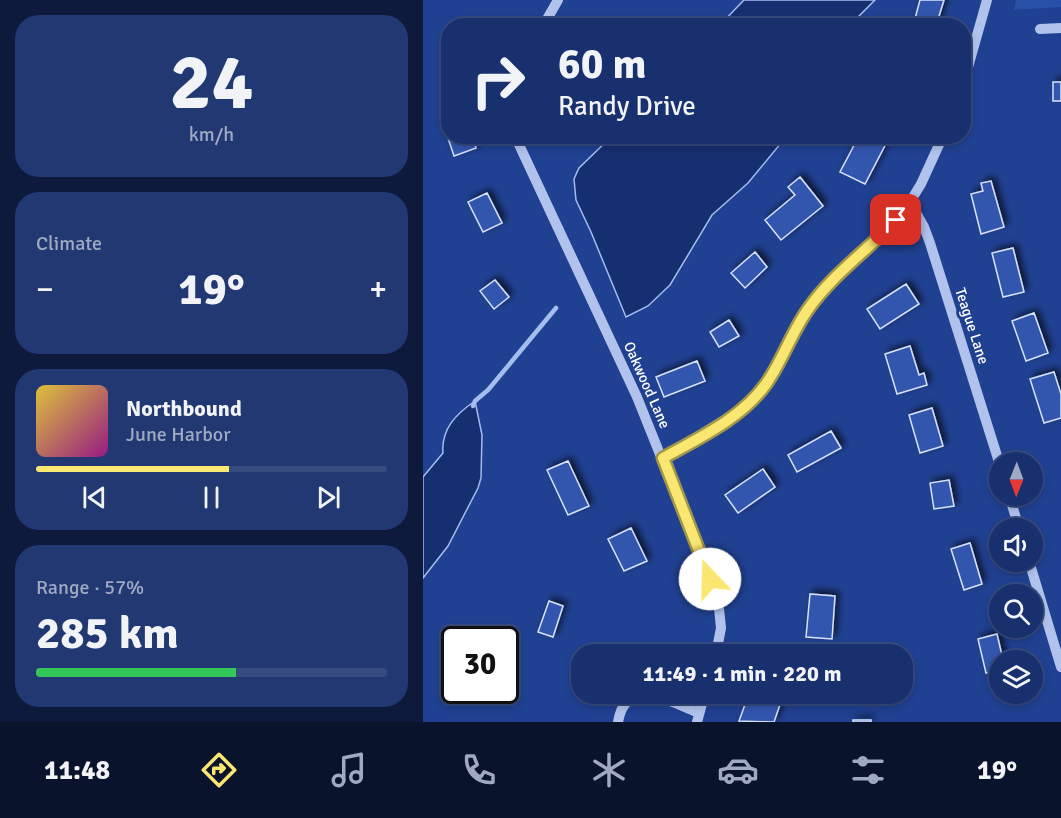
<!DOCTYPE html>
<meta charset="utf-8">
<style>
body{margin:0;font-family:Signika,sans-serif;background:#213872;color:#f1f3f6;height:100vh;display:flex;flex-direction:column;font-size:22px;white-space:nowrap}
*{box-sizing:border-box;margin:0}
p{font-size:20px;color:#9fa9c2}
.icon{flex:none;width:33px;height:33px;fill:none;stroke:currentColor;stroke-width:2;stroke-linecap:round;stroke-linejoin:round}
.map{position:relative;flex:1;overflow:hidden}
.sheet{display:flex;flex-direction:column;gap:15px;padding:15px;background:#0d1a3c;width:423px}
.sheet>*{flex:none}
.top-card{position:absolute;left:18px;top:18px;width:530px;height:126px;border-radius:24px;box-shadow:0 3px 9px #0003,0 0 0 2px #364b80;background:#18306d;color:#f1f3f6;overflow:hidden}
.needle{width:39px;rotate:181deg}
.buttons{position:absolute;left:566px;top:452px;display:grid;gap:12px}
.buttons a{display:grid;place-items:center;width:54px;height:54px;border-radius:50%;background:#18306d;box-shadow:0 3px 9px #0003,0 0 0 2px #364b80;font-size:30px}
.speed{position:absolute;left:18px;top:626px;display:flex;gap:12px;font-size:30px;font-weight:700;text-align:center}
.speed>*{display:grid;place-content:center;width:78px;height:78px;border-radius:50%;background:#18306d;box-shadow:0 3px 9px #0003,0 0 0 2px #364b80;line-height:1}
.speed .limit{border:3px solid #111;border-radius:9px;background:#fff;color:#111}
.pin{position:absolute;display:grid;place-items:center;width:51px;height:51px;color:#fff;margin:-26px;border-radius:12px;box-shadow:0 3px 9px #0006}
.me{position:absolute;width:66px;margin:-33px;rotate:339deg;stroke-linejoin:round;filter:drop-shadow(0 0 4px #0008)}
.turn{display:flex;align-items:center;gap:21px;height:126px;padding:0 18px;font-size:27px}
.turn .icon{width:78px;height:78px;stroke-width:2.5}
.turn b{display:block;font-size:42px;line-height:51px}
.big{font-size:45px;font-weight:800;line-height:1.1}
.sheet .widget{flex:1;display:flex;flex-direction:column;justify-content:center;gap:9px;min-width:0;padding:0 21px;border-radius:24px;background:#213872}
.sheet .dial{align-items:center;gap:0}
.dial b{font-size:78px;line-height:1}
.song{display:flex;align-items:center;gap:18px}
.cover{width:72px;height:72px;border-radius:9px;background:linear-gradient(135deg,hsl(50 70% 55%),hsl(310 70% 35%))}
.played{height:6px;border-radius:3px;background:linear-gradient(90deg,#fae771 55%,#364b80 55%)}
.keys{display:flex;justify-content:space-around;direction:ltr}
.heat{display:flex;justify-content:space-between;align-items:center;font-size:33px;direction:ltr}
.charge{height:9px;border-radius:4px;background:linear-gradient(90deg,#34c759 57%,#364b80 0)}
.trip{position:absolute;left:148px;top:644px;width:342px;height:60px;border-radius:24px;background:#18306d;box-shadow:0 3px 9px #0003,0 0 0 2px #364b80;font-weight:800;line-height:60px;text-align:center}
.dock{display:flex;height:96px;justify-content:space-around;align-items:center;background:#0a132c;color:#9fa9c2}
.dock .icon{width:42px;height:42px}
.dock .selected{color:#fae771}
.dock b{font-size:27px;color:#f1f3f6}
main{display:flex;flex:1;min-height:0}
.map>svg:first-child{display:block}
</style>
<main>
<section class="sheet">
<div class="widget dial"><b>24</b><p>km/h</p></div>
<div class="widget"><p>Climate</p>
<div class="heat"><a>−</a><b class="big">19°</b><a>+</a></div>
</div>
<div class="widget">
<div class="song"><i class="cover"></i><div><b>Northbound</b><p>June Harbor</p></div></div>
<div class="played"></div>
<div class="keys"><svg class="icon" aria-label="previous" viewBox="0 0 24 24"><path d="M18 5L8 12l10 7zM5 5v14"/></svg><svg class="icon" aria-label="pause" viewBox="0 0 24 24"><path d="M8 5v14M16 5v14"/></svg><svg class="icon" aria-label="next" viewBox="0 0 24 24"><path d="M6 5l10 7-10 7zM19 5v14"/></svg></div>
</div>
<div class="widget"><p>Range · 57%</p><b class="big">285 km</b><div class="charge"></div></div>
</section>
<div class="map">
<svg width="638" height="722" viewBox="0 0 638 722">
<defs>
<filter id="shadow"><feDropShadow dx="4" dy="-4" stdDeviation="3" flood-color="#0009"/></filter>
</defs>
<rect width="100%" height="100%" fill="#204091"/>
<path fill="#2950a9" d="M593 0H638V7L591 10Z"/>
<path fill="#162f70" stroke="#a4bcee" stroke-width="1.5" d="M321 0H452L427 25H297Z
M188 137H363L325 183 289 215 247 285 225 306 203 317 168 232 153 200 151 179 156 168Z
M52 401 59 435 58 478 55 488 25 546 0 578V477L20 453C18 429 33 414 52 401Z"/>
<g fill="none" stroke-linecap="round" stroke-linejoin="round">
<path stroke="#a4bcee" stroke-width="4.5" d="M50 406 52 401 65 390 133 308"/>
</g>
<path fill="#3055ae" stroke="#d6e1fa" stroke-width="1.5" filter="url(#shadow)" d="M497 0H521L513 26H490Z
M630 82H638V101H630Z
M26 131V136H49L53 148 31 156 23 132Z
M436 136 441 139 442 136H467L442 184 417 172Z
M377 177 400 206 358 240 342 220 372 195 365 187Z
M568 181 581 227 558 234 548 194 560 191 558 183Z
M64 193 79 223 60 232 45 202Z
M590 248 601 292 580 297 569 253Z
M332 252 344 267 322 288 308 273Z
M72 280 86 297 71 309 57 291Z
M483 284 496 304 457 329 444 309Z
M611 313 625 353 603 361 589 321Z
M306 320 316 336 296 347 287 332Z
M487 346 496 375 501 373 504 385 474 394 462 354Z
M274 361 282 381 241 397 233 377Z
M631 372 638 394V418L621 423 607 379Z
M509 408 520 446 497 453 486 415Z
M408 431 418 448 374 472 365 455Z
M145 461 166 506 145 515 124 470Z
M340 469 352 487 315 513 302 495Z
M526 480 531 506 511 509 507 483Z
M208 528 224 561 201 571 185 539Z
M547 543 559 584 541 590 528 549Z
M387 594 412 596 409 639 383 637Z
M126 601 140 606 130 637 115 632Z
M574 634 580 660H576V670L563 673 555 639Z
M333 693H361L351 722 316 721 324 699 330 701Z
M430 720H448V722H430Z"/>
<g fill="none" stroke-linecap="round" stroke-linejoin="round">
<path stroke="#b1c3ed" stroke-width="10" d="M120 26 135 0
M617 29 638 28
M540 85 564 0
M92 136 214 397 295 599 298 628 293 654
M487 202 501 227 507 243 576 462
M240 458 319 409 343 385 385 308 404 286 463 230 487 202 498 184 520 136
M586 495 596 528
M606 561 638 667
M195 722C203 675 248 702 276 713
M274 722 282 693"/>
</g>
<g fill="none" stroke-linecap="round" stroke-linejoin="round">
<g stroke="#a29649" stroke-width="15">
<path id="route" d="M287 579 240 458C276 438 319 418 343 384 360 360 369 331 386 308 410 274 445 250 473 220"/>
</g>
<use href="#route" stroke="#fae771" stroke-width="10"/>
</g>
<g text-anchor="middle" stroke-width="6" stroke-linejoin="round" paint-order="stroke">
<g font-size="15" fill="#fff" stroke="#204091">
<text transform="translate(549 326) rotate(72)" y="5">Teague Lane</text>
<text transform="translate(224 385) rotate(66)" y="5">Oakwood Lane</text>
</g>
</g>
</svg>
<div class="buttons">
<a><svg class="needle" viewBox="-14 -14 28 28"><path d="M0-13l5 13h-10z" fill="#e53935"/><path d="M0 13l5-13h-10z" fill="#9fa9c2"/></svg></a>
<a><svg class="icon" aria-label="sound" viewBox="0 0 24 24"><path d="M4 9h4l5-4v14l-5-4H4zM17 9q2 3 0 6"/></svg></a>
<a><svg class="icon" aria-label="search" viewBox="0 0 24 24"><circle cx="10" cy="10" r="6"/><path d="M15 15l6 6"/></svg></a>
<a><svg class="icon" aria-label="layers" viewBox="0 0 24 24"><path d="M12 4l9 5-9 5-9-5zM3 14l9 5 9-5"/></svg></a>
</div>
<div class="speed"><div class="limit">30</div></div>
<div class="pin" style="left:473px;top:220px;background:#d93025"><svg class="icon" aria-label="arrive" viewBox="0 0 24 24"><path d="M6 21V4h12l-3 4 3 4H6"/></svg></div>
<svg class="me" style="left:287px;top:579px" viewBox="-20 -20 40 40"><circle r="19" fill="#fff"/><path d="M0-13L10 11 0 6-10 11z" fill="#fae771"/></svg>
<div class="trip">11:49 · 1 min · 220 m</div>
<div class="top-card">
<div class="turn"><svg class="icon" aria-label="right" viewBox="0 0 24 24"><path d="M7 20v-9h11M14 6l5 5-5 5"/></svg><div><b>60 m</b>Randy Drive</div></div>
</div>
</div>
</main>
<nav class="dock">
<b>11:48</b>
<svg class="icon selected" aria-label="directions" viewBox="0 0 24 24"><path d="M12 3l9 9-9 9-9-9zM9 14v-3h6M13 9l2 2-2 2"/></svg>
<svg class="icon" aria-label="music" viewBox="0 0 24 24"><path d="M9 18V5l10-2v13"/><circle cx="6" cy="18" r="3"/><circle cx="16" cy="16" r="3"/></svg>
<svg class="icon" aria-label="phone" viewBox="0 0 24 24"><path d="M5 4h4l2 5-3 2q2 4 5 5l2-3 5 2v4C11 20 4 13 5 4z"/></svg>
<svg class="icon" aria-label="climate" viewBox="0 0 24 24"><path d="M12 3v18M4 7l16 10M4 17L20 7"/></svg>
<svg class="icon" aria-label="car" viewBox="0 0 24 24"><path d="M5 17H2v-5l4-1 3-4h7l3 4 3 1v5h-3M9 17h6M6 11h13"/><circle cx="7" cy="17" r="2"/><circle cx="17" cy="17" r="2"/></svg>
<svg class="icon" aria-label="filters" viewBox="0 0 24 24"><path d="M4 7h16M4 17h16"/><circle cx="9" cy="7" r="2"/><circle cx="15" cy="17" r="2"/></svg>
<b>19°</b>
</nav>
